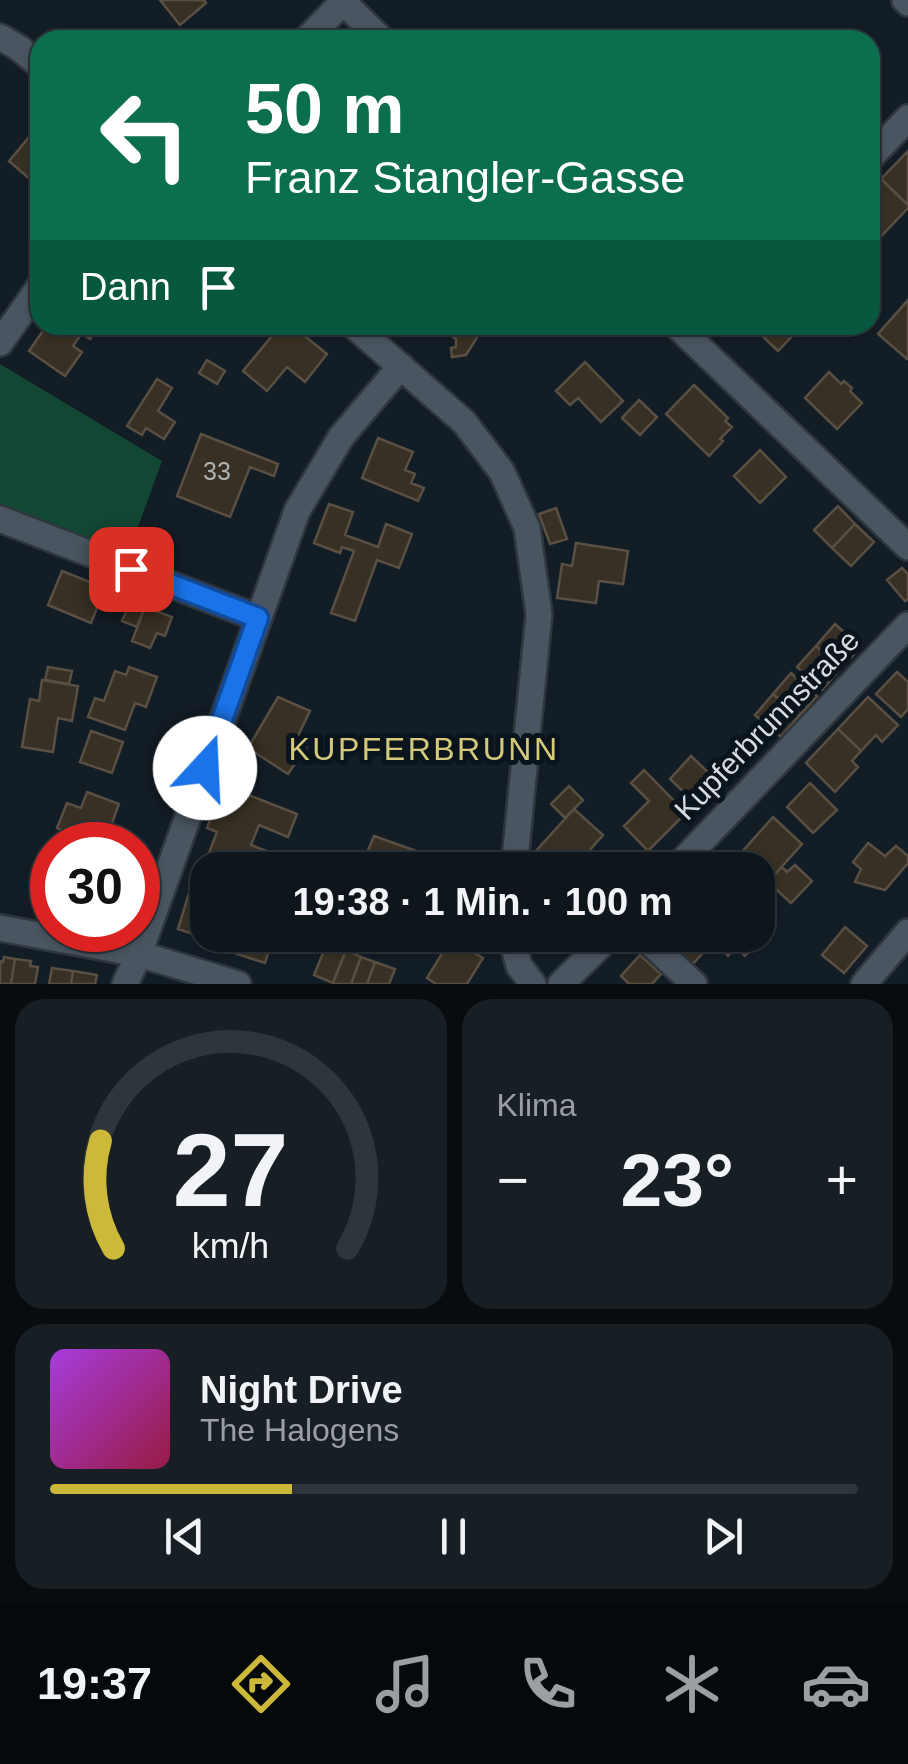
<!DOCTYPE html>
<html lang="de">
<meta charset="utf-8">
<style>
body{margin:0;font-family:Helvetica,sans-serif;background:#171f25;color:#f1f3f6;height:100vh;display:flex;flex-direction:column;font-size:38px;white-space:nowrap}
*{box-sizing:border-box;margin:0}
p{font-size:32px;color:#9b9fa3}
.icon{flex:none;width:55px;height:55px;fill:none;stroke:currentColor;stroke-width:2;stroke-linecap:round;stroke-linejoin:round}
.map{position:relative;height:984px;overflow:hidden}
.drawer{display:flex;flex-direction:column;gap:15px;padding:15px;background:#080c0f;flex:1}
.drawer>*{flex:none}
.top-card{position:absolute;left:30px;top:30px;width:850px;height:305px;border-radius:30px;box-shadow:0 2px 8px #0004,0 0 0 2px #2e353b;background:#0b6e4f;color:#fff;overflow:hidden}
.speed{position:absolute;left:30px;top:822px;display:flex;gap:20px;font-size:50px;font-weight:700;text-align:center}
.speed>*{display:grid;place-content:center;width:130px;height:130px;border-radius:50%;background:#0e161c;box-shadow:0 2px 8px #0004,0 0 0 2px #2e353b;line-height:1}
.speed .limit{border:15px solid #d22;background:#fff;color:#111}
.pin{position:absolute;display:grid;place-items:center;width:85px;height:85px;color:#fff;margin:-42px;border-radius:20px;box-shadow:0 5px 15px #0006}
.me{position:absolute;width:110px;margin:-55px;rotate:20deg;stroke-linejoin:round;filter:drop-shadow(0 0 8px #0008)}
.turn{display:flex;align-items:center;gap:35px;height:210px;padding:0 50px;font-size:45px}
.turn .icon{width:130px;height:130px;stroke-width:2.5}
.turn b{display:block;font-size:70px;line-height:85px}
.then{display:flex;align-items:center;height:95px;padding:0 50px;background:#0003;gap:20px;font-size:38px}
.big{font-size:75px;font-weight:700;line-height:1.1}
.drawer .tile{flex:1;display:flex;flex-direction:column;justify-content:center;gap:15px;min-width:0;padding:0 35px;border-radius:30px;background:#171f25}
.drawer .dial{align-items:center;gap:0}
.dial svg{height:260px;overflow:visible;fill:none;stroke:#2e353b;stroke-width:7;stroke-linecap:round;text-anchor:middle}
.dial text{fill:#f1f3f6;stroke:none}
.song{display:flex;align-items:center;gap:30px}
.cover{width:120px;height:120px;border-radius:15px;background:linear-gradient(135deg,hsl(280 70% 55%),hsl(340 70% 35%))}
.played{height:10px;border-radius:5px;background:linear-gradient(90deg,#ccb939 30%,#2e353b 30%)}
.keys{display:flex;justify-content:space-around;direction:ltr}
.heat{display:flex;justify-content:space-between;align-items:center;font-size:55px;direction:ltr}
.drawer .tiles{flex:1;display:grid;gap:15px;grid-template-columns:1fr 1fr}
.tile:last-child{grid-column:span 2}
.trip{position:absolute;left:190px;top:852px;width:585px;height:100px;border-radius:30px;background:#0e161c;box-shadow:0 2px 8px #0004,0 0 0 2px #2e353b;font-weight:700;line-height:100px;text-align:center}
.tab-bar{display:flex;height:160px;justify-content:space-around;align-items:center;background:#06090b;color:#9b9fa3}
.tab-bar .icon{width:70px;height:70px}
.tab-bar .current{color:#ccb939}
.tab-bar b{font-size:45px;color:#f1f3f6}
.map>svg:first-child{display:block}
</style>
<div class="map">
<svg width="908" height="984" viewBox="0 0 908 984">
<rect width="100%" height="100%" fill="#131d26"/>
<path fill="#124733" d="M0 364 162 461 127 557 0 508Z"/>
<path fill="#383024" stroke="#594f43" stroke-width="2.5" d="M160 0H204L206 3 180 25Z
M40 124V188L9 161Z
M908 151V205L881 179Z
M881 179 908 205V208L870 248V191Z
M908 300V358L907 359 878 334Z
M47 325H99L90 339 82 333 73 346 82 352 65 376 29 351Z
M281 325H291L327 354 305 382 287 367 267 391 243 371Z
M477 325 478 336 466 355 452 357 451 348 456 347V339L449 334 437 336 425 325Z
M757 325H791L797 331 778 351 754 328Z
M207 360 225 371 217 384 199 373Z
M585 362 623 401 601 422 578 398 570 405 556 391Z
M829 372 841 384 844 381 852 388 850 391 862 403 837 429 805 398Z
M157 379 172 388 158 411 175 422 164 439 146 428 142 435 127 426Z
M694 385 728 418 725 421 732 427 720 439 723 441 709 456 666 414Z
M639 400 657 417 640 435 622 418Z
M201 434 278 464 274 476 250 467 230 517 177 496Z
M378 438 413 452 405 470 415 474 411 483 424 488 418 501 362 478Z
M760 450 786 477 760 503 734 476Z
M329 504 353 512 345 535 378 547 386 524 412 534 399 568 377 560 355 621 331 613 354 551 342 547 340 553 314 543Z
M838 506 855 524 832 548 814 530Z
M556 508 567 539 550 544 539 514Z
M855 524 874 542 851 566 832 548Z
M576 543 628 551 623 584 599 581 596 603 557 598 562 564 572 566Z
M902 568 908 574V599L905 601 887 580Z
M62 571 105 588 91 623 48 605Z
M131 601 145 607 137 627 122 621Z
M145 607 172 617 165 636 157 633 150 648 132 641Z
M835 624 861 647 841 668 816 646Z
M816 646 841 668 822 690 797 667Z
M48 667 72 671 69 684 45 680Z
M129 667 157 677 146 707 135 703 125 730 88 717 95 698 104 701 115 671 126 675Z
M897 672 908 682V709L901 717 876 694Z
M791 673 817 696 799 716 773 694Z
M42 680 78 686 72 721 58 718 53 752 22 747 30 699 39 701Z
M773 694 799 716 781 737 755 715Z
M278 697 310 711 296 740 306 747 288 774 248 748Z
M868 697 898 725 882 742 876 735 861 751 838 729Z
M838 729 861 751 852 761 858 767 835 792 806 763Z
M91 731 123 742 112 773 80 762Z
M691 756 713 777 692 800 670 779Z
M644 770 686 813 648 851 624 826 649 801 631 783Z
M810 783 837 810 813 833 787 807Z
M569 786 583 800 565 818 551 804Z
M233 789 297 814 288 837 259 825 251 845 274 854 268 870H238L207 858 217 832 207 828 215 807 224 811Z
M87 792 119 804 104 845 57 828 67 803 81 808Z
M574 809 603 835 575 867 566 859 556 870 535 852Z
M773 817 802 844 768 882 740 854Z
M374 836 431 856 426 870H363L361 867Z
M868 843 885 856 896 846 908 856V863L885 890 855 882 861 869 853 862Z
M795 865 812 881 791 903 768 882 782 867 787 872Z
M198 868 208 872V900L189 893Z
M189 893 208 900V935H213L211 940 178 929Z
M845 927 867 946 844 973 822 955Z
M233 935H284L282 940 273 938 265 963 228 951Z
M679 935H708L714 941 689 968 667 948Z
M708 935H724L736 947 728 956Z
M745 936 755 945 745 956 736 947Z
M451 939 483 958 467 984H436L427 978Z
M327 943 346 950 333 983 314 975Z
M346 950 361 957 351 984H336L333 983Z
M640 955 661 974 652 984H629L621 976Z
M4 957 15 959 11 984H0V961L3 962Z
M361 957 375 962 367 984H351Z
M15 959 31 961 30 966 38 967 35 984H11Z
M375 962 395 969 389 984H367Z
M52 968 73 971 71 984H49Z
M73 971 97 975 95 984H71Z"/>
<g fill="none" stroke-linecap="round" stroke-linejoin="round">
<g stroke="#30363d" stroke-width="30">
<path id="minor" d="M341 0 382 40
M905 0 908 3
M0 37 19 48 40 65
M306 40 343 2
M870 158 908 118
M353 325 464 422 502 472 527 528 539 614 514 870
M676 325 908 547
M0 343 40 286
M0 519 258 618
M674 870 908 625
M0 928 139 954 238 984
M511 935 519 966 533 984
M642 935 694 984
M125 984 139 954 297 511 341 437 401 366
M561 984 611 935
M864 984 908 932"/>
</g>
<use href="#minor" stroke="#495560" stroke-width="25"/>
</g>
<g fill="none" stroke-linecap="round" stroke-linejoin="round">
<g stroke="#114b97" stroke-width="25">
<path id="route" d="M131 569 258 618 205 768"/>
</g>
<use href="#route" stroke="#1a73e8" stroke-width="18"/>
</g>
<g text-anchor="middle" stroke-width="10" stroke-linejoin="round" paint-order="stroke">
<g font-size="25" fill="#aeb1b2">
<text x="217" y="480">33</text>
</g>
<g font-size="30" fill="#d5dce2" stroke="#0a141d">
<text transform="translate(767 725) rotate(-46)" y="10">Kupferbrunnstraße</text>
</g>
<g font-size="32" letter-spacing="2.5" fill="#d4c97a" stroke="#0a141d">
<text x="424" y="760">KUPFERBRUNN</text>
</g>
</g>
</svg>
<div class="speed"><div class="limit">30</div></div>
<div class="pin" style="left:131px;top:569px;background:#d93025"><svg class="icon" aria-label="arrive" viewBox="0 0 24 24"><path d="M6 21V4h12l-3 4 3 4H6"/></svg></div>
<svg class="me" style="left:205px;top:768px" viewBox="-20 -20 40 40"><circle r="19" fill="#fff"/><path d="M0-13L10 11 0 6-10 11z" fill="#1a73e8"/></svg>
<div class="trip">19:38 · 1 Min. · 100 m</div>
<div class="top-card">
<div class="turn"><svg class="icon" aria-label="left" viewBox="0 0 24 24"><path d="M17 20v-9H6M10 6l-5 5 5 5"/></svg><div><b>50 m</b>Franz Stangler-Gasse</div></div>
<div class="then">Dann<svg class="icon" aria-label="arrive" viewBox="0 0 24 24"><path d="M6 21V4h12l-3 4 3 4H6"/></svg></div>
</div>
</div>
<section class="drawer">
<div class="tiles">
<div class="tile dial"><svg viewBox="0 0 100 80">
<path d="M14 69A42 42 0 1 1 86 69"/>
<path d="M14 69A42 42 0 0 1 10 36" stroke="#ccb939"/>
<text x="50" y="56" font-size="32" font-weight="700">27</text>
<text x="50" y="72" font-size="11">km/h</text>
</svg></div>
<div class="tile"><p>Klima</p>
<div class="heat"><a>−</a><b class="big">23°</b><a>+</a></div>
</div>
<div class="tile">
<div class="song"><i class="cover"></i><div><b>Night Drive</b><p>The Halogens</p></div></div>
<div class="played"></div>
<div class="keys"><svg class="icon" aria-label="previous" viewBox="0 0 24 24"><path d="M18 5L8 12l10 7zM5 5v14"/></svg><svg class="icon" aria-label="pause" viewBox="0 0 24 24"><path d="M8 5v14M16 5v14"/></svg><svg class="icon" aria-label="next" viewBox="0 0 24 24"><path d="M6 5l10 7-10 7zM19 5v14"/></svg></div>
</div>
</div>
</section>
<nav class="tab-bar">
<b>19:37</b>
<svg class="icon current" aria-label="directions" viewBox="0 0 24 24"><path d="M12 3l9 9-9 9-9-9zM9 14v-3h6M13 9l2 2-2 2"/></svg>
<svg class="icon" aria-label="music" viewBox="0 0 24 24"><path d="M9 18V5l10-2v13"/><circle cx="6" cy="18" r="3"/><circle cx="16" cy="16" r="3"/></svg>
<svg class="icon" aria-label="phone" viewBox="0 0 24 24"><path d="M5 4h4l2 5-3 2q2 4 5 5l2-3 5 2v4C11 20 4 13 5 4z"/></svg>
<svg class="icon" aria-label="climate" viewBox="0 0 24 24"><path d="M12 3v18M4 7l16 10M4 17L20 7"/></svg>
<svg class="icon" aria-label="car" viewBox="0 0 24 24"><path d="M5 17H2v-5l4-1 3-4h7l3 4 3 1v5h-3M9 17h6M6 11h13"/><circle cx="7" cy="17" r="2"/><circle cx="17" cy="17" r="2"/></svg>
</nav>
